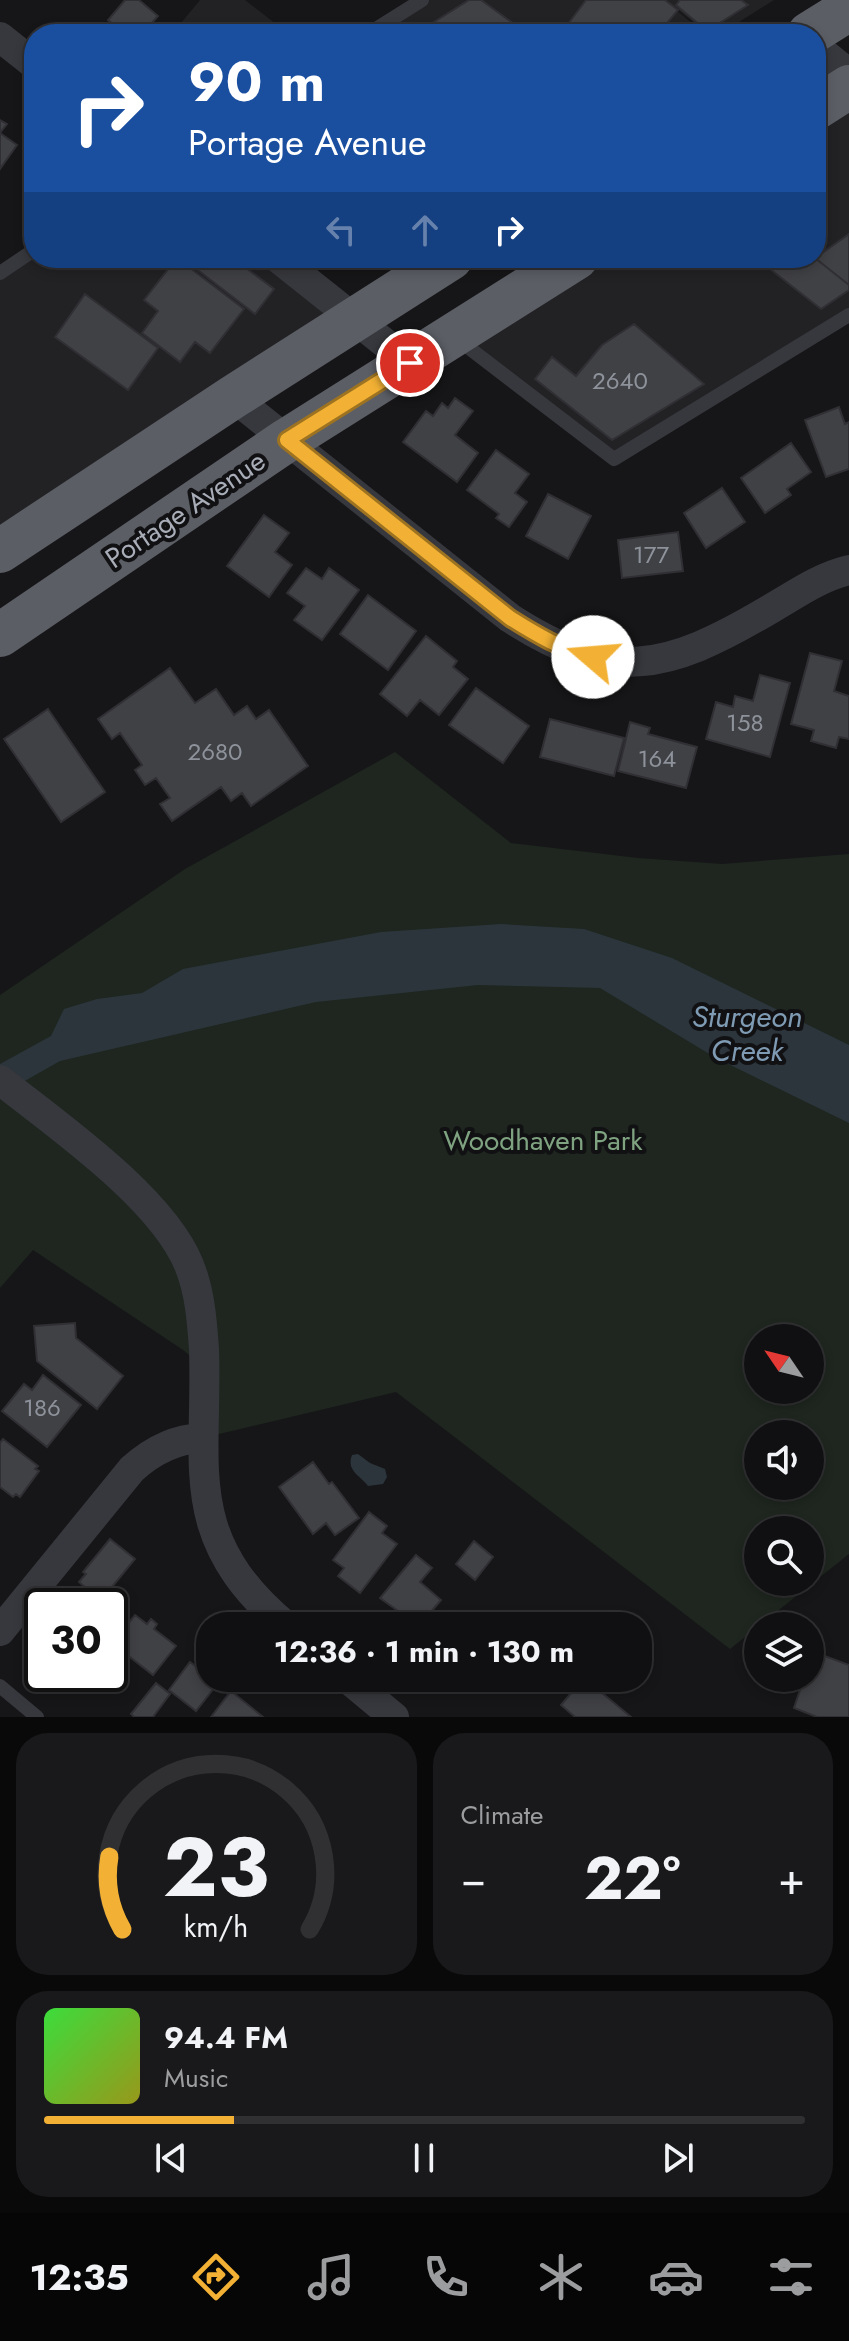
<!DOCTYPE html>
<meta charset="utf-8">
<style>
body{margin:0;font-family:Jost,sans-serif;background:#19191b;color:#f1f3f6;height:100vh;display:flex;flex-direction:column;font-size:30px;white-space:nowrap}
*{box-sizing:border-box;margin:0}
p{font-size:26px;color:#9c9d9f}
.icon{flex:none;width:44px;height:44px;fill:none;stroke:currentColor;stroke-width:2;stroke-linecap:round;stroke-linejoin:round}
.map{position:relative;height:1717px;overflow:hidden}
.sheet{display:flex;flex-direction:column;gap:16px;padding:16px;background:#09090a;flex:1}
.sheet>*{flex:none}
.banner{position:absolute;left:24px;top:24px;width:802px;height:244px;border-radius:32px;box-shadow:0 4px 12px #0003,0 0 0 2px #303032;background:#1a4fa0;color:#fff;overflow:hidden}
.needle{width:52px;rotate:305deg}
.tools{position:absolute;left:744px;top:1324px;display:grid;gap:16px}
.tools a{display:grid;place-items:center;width:80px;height:80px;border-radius:50%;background:#101012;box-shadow:0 4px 12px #0003,0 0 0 2px #303032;font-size:40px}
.speed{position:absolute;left:24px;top:1588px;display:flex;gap:16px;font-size:40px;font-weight:700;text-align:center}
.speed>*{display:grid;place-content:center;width:104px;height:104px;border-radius:50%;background:#101012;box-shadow:0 4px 12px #0003,0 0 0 2px #303032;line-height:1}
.speed .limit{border:4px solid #111;border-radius:12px;background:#fff;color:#111}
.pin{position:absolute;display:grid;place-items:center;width:68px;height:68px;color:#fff;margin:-34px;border:4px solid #fff;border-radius:50%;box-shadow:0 2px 8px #0007}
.me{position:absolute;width:88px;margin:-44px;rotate:288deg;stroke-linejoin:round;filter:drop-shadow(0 0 6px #0008)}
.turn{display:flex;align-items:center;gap:28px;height:168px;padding:0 32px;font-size:36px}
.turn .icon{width:104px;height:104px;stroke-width:2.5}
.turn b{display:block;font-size:56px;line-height:68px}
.lanes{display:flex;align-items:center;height:76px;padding:0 32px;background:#0003;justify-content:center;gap:40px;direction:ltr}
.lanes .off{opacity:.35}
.big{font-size:60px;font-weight:700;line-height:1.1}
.sheet .widget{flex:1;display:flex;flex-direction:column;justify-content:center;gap:12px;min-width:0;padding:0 28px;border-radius:32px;background:#19191b}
.sheet .dial{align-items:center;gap:0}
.dial svg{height:208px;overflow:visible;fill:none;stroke:#303032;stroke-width:7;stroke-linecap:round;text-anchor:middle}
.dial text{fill:#f1f3f6;stroke:none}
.song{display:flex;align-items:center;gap:24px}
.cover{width:96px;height:96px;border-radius:12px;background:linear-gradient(135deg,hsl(120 70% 55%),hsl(60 70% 35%))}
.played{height:8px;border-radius:4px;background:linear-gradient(90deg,#f2b134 25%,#303032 25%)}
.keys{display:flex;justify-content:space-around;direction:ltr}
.heat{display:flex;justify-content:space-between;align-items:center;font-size:44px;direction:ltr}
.sheet .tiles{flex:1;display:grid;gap:16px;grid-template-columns:1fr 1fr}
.widget:last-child{grid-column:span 2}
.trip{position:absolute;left:196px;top:1612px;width:456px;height:80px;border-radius:32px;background:#101012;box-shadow:0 4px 12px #0003,0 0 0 2px #303032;font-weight:700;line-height:80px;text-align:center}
.tab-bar{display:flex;height:128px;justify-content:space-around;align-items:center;background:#060607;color:#9c9d9f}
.tab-bar .icon{width:56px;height:56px}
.tab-bar .selected{color:#f2b134}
.tab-bar b{font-size:36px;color:#f1f3f6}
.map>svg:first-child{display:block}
</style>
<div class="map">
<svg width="849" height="1717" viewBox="0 0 849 1717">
<rect width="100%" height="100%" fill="#161618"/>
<path fill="#222225" d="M200 0H245L289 34H172Z
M422 0H664L705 34H368Z
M666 0H774L720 34H708Z
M849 87V315L614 459 453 336 576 258H816V108Z
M34 258H278L356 319 0 551V273Z"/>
<path fill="#1e261f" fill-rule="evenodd" d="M395 752 511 843 638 858 722 864 849 854V1554L730 1649 396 1392 202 1438 204 1367 183 1350 33 1250 0 1288V995L185 869ZM758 1338H810V1390H758ZM758 1434H810V1486H758ZM758 1530H810V1582H758Z"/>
<path fill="#2c353c" d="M501 924 584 929 672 958 849 1045V1123L716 1058 600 988 478 985 316 1002 60 1061 0 1095V1064L51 1036 64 1009 97 999 142 993 183 969 381 932Z
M358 1454 370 1463 385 1469 387 1477 383 1484 368 1486C360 1475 346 1471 352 1455Z"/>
<path fill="#404145" stroke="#303034" stroke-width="2" d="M125 0H139L158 16 142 34H125L108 20Z
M469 0H481L528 34H415Z
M586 0H665L678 10 658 34H581L568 24Z
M680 0H741L748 5 707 31 676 5Z
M0 120 7 124 0 133 17 145 0 169Z
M849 234V285L815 258Z
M177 258 244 309 210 353 195 342 180 362 142 333 158 311 144 300Z
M182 258H233L274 289 255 314Z
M756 258H815L849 285V290L821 309Z
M85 294 158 348 128 390 55 337Z
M634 324 704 384 612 440 535 379 552 357 576 376 602 345Z
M455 398 473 411 455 435 478 453 457 482 403 442 426 411 433 416 442 403 448 408Z
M839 407 845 424 849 422V469L826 477 805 420Z
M791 443 811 472 787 489 791 495 765 513 741 478Z
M496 450 529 474 515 493 527 502 509 527 496 518 499 514 467 490Z
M722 488 745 522 706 548 684 513Z
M548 494 591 516 568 559 526 536Z
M264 515 289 533 275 552 292 565 269 597 227 566Z
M678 532 683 571 622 578 618 540Z
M306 568 322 579 329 568 359 590 322 640 294 620 305 606 287 593Z
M368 595 416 631 388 670 340 634Z
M426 636 457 661 453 667 468 679 439 715 420 700 407 716 380 694Z
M810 653 842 661 834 691 849 696V739L839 737 836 748 811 741 814 730 791 724Z
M170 668 195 703 216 689 234 715 247 706 256 719 269 710 308 766 251 806 242 793 231 801 221 787 172 821 160 804 170 798 156 778 145 785 135 770 142 765 120 733 112 739 98 719Z
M760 675 790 683 770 757 706 739 716 702 733 707 735 696 753 701Z
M476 688 529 726 503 763 449 725Z
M48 709 105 792 61 822 4 739Z
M550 719 624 738 614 776 540 757Z
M630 722 650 728 648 734 697 747 686 788 618 771Z
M75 1323 76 1338 123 1376 97 1409 37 1361 34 1326Z
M43 1375 81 1405 47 1447 2 1411 24 1384 32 1390Z
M3 1439 38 1466 35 1469 39 1471 20 1497 16 1494 13 1497 0 1487V1443Z
M313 1462 329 1484 332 1482 359 1518 335 1535 326 1523 313 1534 279 1487Z
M369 1512 387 1526 382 1533 397 1544 360 1593 338 1576 344 1568 333 1560Z
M110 1539 135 1559 107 1593 100 1587 93 1594 79 1582 86 1574 83 1572Z
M474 1541 493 1557 475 1580 456 1564Z
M416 1555 432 1568 420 1582 441 1600 419 1626 380 1598Z
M454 1611 473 1626H443Z
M135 1615 147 1624 151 1619 157 1624 154 1629 176 1646 153 1675 112 1643Z
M814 1652 849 1665V1717H817L794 1708 804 1678H810V1662Z
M190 1662 218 1683 196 1711 169 1690Z
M584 1678 631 1717H575L561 1705Z
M156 1683 170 1694 153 1717H134L131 1714Z
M231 1691 263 1717H211Z"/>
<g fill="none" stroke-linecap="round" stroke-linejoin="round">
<path stroke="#37383d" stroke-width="14" d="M368 34 422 0
M0 273 34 250
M456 338 614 459 849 315
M0 1686 37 1717"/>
<path stroke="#37383d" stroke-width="30" d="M0 37 34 64
M816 47 849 74
M278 258 410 363
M233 397 510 618C612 684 667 670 767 611 793 596 819 577 849 570
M0 1080C57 1125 162 1198 189 1265 200 1292 202 1321 204 1349 208 1468 180 1537 286 1626
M0 1631 132 1469C152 1451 174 1439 202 1438
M347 1678 394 1717"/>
<path stroke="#5b5e65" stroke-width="44" d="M809 34 849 9
M816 108 849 87
M0 551 233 397 451 258
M0 635 287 440 576 258"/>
</g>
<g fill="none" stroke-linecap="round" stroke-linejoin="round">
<g stroke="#9d7322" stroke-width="20">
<path id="route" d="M410 363 287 440 510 618C537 635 562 650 593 657"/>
</g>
<use href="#route" stroke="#f2b134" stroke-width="14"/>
</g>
<g text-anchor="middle" stroke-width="8" stroke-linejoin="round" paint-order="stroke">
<g font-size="24" fill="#8e929b">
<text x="620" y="389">2640</text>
<text x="651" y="563">177</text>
<text x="745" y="731">158</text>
<text x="215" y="760">2680</text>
<text x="657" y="767">164</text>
<text x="42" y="1416">186</text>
</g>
<g font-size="28" fill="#a8adb8" stroke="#111113">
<text transform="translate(185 509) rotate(-34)" y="10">Portage Avenue</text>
</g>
<g font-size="28" fill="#7fa381" stroke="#111113">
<text x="543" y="1150">Woodhaven Park</text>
</g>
<g font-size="30" font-style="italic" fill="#7f9bb3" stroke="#111113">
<text x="747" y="1027">Sturgeon<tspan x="747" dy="34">Creek</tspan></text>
</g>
</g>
</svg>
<div class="tools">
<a><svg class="needle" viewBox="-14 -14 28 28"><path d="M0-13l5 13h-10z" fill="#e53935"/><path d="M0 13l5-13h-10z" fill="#9c9d9f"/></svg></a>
<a><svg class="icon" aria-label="sound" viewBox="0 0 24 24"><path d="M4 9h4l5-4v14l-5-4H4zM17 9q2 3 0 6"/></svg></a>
<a><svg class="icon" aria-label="search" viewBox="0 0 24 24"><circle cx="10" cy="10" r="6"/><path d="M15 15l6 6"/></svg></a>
<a><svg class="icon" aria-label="layers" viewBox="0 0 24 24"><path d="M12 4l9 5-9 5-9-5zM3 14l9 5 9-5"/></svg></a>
</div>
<div class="speed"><div class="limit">30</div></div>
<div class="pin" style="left:410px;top:363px;background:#d93025"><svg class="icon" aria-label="arrive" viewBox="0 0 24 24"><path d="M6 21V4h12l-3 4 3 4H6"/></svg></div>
<svg class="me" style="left:593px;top:657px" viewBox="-20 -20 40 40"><circle r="19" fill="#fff"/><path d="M0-13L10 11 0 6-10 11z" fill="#f2b134"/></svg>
<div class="trip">12:36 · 1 min · 130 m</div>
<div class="banner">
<div class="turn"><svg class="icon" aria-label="right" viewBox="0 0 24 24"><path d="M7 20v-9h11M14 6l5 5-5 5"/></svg><div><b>90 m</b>Portage Avenue</div></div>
<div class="lanes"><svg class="icon off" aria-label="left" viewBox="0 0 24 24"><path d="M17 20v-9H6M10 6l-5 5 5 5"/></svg><svg class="icon off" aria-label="ahead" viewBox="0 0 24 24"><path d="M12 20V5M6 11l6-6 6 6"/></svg><svg class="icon" aria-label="right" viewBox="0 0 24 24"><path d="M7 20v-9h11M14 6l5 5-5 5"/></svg></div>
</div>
</div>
<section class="sheet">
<div class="tiles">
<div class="widget dial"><svg viewBox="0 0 100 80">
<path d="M14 69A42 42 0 1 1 86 69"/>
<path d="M14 69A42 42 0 0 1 9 41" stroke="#f2b134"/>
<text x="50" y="56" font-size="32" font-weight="700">23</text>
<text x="50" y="72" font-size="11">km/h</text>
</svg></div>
<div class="widget"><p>Climate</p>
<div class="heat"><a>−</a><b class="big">22°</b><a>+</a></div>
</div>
<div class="widget">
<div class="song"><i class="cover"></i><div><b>94.4 FM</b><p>Music</p></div></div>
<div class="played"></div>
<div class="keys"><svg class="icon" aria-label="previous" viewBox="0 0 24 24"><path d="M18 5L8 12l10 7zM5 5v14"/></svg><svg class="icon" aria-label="pause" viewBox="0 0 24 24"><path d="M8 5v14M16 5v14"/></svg><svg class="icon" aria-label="next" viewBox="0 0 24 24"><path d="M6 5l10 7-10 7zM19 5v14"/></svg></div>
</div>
</div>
</section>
<nav class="tab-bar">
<b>12:35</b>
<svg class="icon selected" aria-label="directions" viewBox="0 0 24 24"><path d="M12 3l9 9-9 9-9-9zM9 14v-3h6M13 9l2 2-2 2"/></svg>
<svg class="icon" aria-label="music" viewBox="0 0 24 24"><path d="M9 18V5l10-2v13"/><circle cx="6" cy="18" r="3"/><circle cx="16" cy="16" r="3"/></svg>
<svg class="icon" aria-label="phone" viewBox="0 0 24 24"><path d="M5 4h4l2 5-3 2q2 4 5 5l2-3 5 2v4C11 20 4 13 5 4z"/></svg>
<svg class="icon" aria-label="climate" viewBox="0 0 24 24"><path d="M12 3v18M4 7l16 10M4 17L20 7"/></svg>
<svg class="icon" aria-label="car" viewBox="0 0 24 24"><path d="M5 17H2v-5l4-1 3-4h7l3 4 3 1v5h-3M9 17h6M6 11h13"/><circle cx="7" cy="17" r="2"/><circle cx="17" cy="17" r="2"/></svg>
<svg class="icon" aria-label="filters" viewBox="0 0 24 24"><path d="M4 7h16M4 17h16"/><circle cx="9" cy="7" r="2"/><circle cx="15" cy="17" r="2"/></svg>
</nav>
